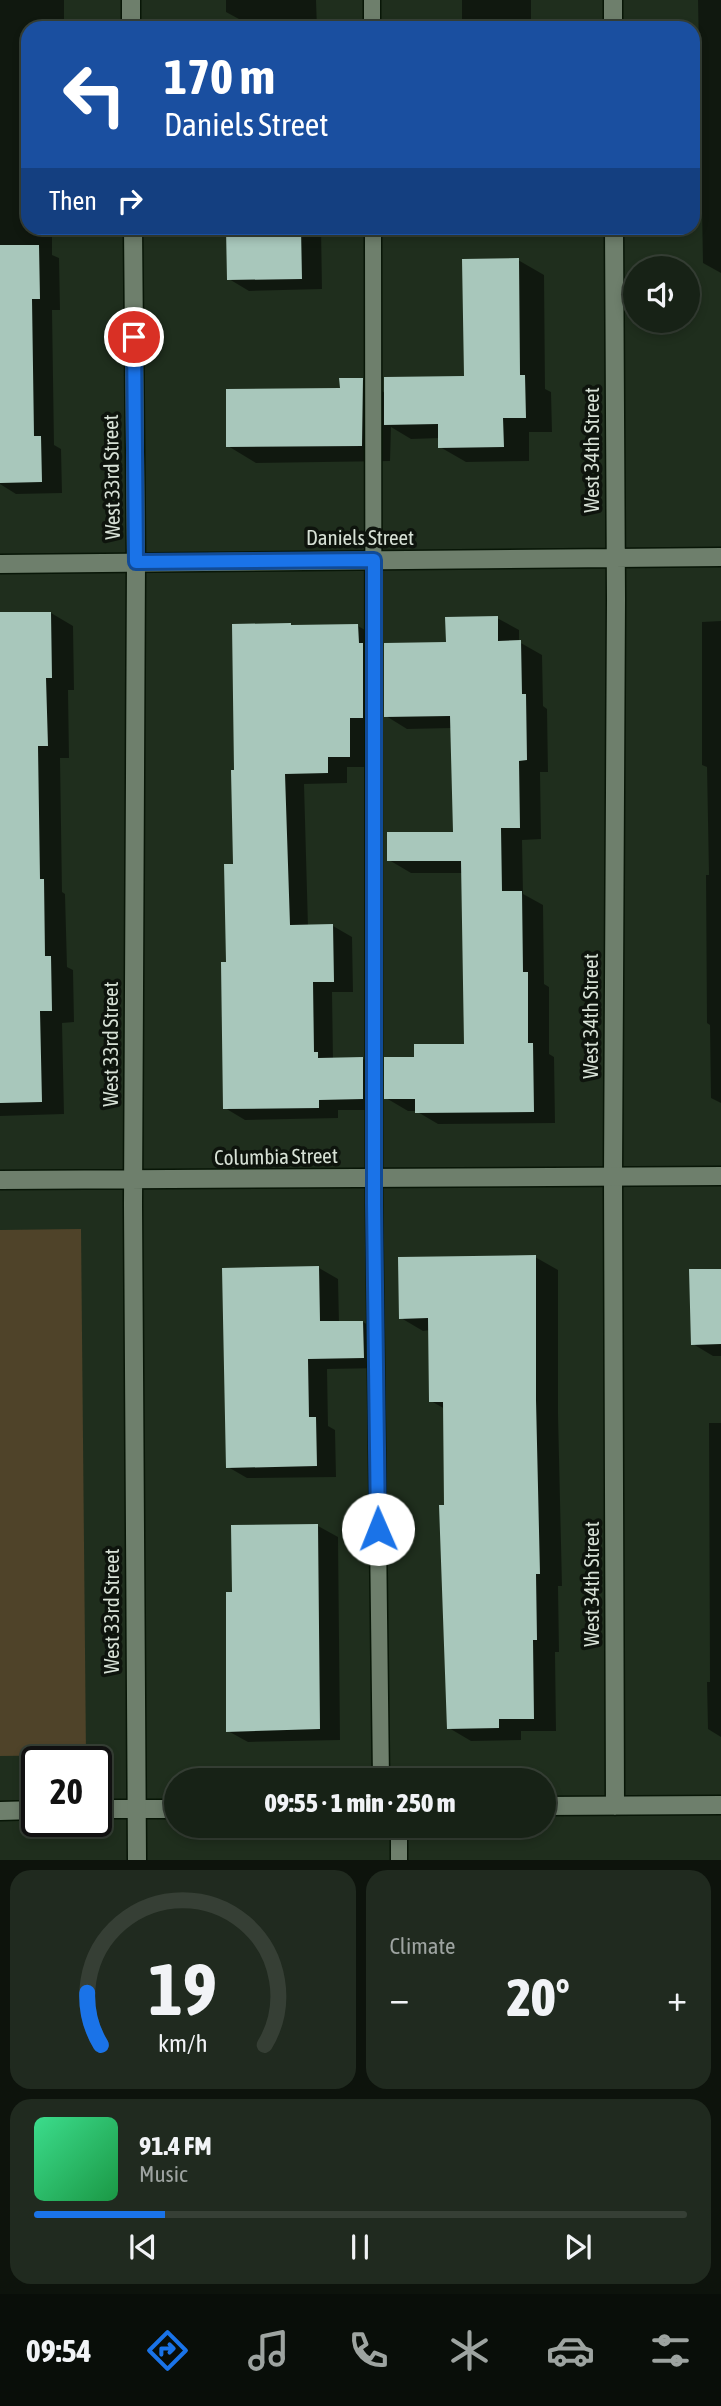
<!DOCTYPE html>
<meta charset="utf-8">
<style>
body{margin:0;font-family:"Asap Condensed",sans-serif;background:#202a1f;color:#f1f3f6;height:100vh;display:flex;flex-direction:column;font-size:26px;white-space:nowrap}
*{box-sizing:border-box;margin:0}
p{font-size:23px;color:#9ea4a1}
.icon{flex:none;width:38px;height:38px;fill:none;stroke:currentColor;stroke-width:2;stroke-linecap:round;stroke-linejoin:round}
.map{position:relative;height:1860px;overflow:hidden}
.details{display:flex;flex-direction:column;gap:10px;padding:10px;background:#0d130c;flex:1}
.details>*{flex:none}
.banner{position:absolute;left:21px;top:21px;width:679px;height:214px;border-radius:21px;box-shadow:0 4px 10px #0003,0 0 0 2px #363f35;background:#1a4fa0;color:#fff;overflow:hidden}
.tools{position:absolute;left:623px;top:256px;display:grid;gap:14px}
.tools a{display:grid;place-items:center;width:77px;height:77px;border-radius:50%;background:#172216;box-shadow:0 4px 10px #0003,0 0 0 2px #363f35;font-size:35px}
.speed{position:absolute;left:21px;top:1746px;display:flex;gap:14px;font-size:35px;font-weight:700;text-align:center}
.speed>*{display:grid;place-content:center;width:91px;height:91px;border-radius:50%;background:#172216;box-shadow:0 4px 10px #0003,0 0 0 2px #363f35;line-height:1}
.speed .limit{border:4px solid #111;border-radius:10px;background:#fff;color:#111}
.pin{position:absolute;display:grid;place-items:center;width:60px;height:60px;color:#fff;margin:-30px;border:4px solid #fff;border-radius:50%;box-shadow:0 2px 7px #0007}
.me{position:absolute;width:77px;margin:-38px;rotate:359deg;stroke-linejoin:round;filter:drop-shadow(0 0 5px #0008)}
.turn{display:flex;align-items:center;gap:24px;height:147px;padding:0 28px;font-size:32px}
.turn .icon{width:91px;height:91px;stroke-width:2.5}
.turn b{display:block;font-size:49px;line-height:60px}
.then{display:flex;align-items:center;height:66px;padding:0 28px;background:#0003;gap:14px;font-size:26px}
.big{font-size:52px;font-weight:800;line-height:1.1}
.details .widget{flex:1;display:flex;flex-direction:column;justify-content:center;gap:10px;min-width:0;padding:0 24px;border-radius:21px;background:#202a1f}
.details .dial{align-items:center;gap:0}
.dial svg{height:182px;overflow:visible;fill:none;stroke:#363f35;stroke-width:7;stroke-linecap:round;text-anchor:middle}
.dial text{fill:#f1f3f6;stroke:none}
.song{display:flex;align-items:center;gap:21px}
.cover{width:84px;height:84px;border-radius:10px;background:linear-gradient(135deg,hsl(150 70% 55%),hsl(140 70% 35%))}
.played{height:7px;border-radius:4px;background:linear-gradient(90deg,#1a73e8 20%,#363f35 20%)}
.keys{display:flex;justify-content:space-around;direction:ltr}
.heat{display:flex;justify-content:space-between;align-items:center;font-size:38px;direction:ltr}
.details .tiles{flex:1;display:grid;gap:10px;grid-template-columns:1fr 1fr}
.widget:last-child{grid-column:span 2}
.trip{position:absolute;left:164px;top:1768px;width:392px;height:70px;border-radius:35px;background:#172216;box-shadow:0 4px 10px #0003,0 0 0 2px #363f35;font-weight:800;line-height:70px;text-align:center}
.tabs{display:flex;height:112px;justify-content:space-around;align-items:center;background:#090e09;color:#9ea4a1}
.tabs .icon{width:49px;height:49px}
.tabs .active{color:#1a73e8}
.tabs b{font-size:32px;color:#f1f3f6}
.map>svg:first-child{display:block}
</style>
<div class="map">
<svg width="721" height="1860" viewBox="0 0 721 1860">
<rect width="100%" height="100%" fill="#1f2e1d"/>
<path fill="#4f4329" d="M81 1229 86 1755 0 1756V1230Z"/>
<path fill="#0007" d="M0 0H64V28H28V228H52V255L59 258 60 310H52L54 445 61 449 62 493 16 494 0 484Z
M226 0H316L317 28H250V25L226 12Z
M462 0H531V28H462Z
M698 0H721V273L703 263Z
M228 228H321L322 289 249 291 229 279Z
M518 260 544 275 545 389 551 392 552 432H529V461L466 462 440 447V438L411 439 391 427 390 461 256 463 228 446 362 379 385 393 466 378Z
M51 613 73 626 74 690H68L69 758H60L62 892 65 894 67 967 73 970 74 1022 62 1023 64 1114 0 1116V614Z
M497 618 519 630V642L542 655 543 706 547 709 548 772H540L541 839 522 840 523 894 543 905 544 984 549 987V1054L554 1057 555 1123 438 1124 416 1111H408L386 1098 416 1058 466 1045 463 873H411L389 860 455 834 452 728 407 729 386 716 448 643Z
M721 621V1103L711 1098 710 1025 707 1023 706 875H709L707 767 702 765V622Z
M358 626 377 637 378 654 382 656V728H369V767H347V783L304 784 308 927 333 926 352 937 353 992H332L333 1060 363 1059 382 1070V1110H338V1118L245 1120 225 1108 228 964 234 865Z
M535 1257 558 1270V1414L562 1586H558L559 1652H555L556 1731H521V1740L471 1741 449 1728 445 1409 431 1401 430 1330 423 1331 401 1318Z
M319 1268 338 1279 339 1323 363 1322 383 1334V1368L327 1369 328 1426 335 1430 336 1477 247 1478 228 1467Z
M721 1271V1356H713L693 1344Z
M709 1423H721V1737L708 1729 707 1682H710Z
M318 1526 338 1537 340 1740 248 1742 228 1731 234 1593Z"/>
<path fill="#a8c7bb" d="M226 228H301L302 279 227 280Z
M0 245H39L40 299H32L34 436H41L42 482 0 483Z
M519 258 520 375H525L526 418H503L504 447 438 448V424L384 425V377L464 376 462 259Z
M339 378H363L362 446 226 447V389L340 388Z
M0 612H51L52 678H46L48 746H38L40 879H44L45 956H51L52 1011H40L42 1102 0 1103Z
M498 616V641L521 640 522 694H526L527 760 519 761 520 828H501L502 891H522L523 972H528V1043H533L534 1112 415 1113V1099H384V1057H414V1044H464L461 861H387V832H453L450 716 384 717V643L446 642 445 617Z
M291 623V625L358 624 359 643H363V718H350V757H328V773L285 774 290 925 333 924 334 982H313L314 1052H318V1058L363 1057V1099L319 1100V1108L223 1109 221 962H226L224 864H233L231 770H234L232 624Z
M536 1255V1400L540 1574H536L537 1640H533L534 1719H499V1728L447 1729 439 1505H444L443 1402H429L428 1318 399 1319 398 1257Z
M319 1266 320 1321H363L364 1358 308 1359 309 1417H316L317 1466 226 1468 222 1268Z
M689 1269H721V1344L691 1345Z
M318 1524 320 1729 226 1732V1592H232L231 1525Z"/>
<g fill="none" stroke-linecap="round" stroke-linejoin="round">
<g stroke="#081607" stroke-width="19">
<path id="service" d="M372 0V28
M373 228 374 1204 381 1780
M399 1825V1860"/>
</g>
<g stroke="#081607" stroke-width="21">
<path id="minor" d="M613 0V28
M614 228 616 599 613 1176 615 1806
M0 564 721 557
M544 1806 721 1805
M96 1809H177
M0 1811 37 1810"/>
</g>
<g stroke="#081607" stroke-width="21">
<path id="tertiary" d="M131 0V28
M133 228 136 562 133 1205 137 1860
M0 1180 721 1176"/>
</g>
<use href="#service" stroke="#6e7f6c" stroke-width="16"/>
<use href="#minor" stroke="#6e7f6c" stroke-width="18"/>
<use href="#tertiary" stroke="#6e7f6c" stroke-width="18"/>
</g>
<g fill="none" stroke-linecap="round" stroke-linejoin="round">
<g stroke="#114b97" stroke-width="18">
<path id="route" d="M134 337 136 562 374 560V1204L378 1529"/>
</g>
<use href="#route" stroke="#1a73e8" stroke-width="12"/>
</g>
<g text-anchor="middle" stroke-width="7" stroke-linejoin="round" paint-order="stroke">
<g font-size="21" fill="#d7e1d6" stroke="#0e140d">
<text transform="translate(592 450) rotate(-90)" y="7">West 34th Street</text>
<text transform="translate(112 477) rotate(-91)" y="7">West 33rd Street</text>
<text x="360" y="545">Daniels Street</text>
<text transform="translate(591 1016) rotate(-90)" y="7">West 34th Street</text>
<text transform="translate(111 1044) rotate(-90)" y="7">West 33rd Street</text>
<text transform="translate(276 1157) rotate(-1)" y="7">Columbia Street</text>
<text transform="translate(592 1584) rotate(-90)" y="7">West 34th Street</text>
<text transform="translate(112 1611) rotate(-90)" y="7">West 33rd Street</text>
</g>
</g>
</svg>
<div class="tools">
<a><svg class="icon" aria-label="sound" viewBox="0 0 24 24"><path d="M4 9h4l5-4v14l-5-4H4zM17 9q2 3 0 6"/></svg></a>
</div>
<div class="speed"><div class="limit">20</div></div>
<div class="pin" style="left:134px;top:337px;background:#d93025"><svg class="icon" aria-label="arrive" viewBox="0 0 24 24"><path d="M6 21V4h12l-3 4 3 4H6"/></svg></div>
<svg class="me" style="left:378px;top:1529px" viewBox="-20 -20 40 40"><circle r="19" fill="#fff"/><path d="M0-13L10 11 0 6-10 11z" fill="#1a73e8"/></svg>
<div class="trip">09:55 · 1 min · 250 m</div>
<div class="banner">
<div class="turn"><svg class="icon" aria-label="left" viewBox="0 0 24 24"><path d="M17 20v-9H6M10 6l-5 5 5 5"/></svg><div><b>170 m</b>Daniels Street</div></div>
<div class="then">Then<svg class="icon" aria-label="right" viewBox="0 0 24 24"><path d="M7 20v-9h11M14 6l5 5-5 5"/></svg></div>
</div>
</div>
<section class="details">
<div class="tiles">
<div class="widget dial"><svg viewBox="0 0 100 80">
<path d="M14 69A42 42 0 1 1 86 69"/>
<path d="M14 69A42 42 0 0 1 8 46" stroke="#1a73e8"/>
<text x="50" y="56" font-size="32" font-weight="700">19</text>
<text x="50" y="72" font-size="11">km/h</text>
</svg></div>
<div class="widget"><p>Climate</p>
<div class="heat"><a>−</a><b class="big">20°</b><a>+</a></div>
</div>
<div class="widget">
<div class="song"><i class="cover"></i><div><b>91.4 FM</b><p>Music</p></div></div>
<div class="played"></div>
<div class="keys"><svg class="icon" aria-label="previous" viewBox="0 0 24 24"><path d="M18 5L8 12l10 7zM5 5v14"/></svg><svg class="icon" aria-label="pause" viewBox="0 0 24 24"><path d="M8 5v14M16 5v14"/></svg><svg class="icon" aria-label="next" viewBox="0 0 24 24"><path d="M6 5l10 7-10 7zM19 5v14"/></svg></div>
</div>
</div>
</section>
<nav class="tabs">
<b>09:54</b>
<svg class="icon active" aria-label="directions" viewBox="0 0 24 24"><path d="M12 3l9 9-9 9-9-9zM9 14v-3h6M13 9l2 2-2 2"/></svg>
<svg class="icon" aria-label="music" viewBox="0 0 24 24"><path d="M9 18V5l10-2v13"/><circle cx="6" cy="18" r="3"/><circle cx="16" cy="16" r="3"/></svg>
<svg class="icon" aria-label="phone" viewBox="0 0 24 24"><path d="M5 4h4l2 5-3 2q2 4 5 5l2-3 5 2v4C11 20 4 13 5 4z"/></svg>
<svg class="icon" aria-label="climate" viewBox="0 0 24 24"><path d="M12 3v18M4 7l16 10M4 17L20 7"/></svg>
<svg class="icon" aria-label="car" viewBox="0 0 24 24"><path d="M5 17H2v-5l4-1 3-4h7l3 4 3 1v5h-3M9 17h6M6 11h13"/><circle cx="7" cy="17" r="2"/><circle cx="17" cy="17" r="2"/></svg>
<svg class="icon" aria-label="filters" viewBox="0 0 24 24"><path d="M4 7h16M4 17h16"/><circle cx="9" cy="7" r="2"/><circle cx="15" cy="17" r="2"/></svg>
</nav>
